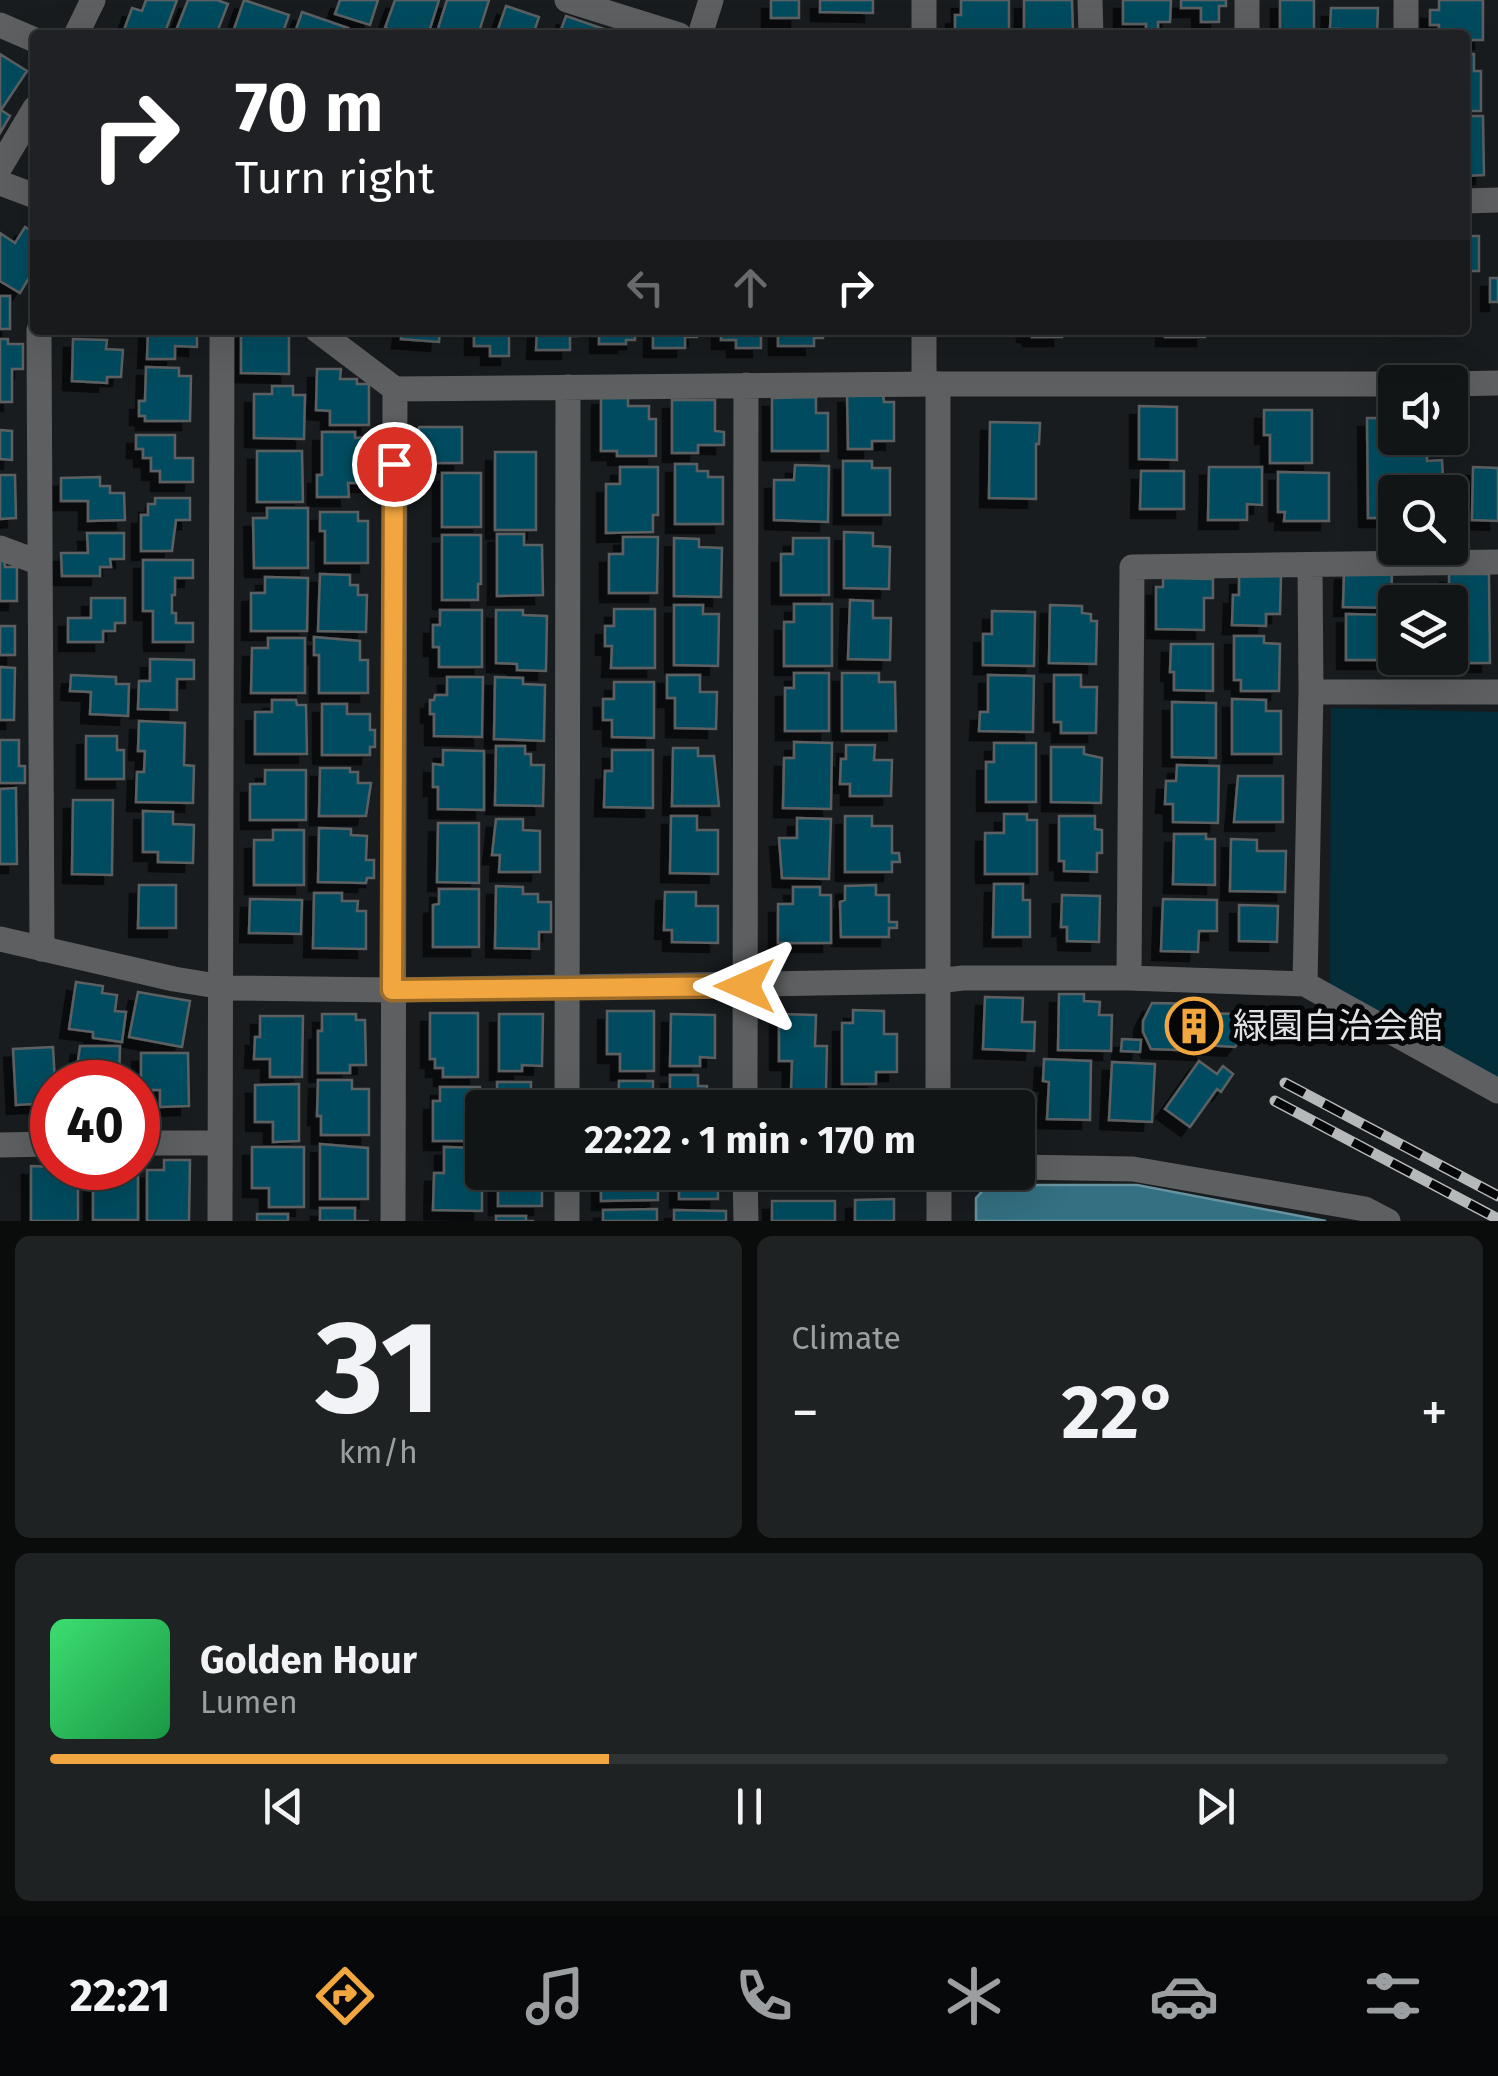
<!DOCTYPE html>
<meta charset="utf-8">
<style>
body{margin:0;font-family:"Fira Sans","Noto Sans JP",sans-serif;background:#1f2223;color:#f1f3f6;height:100vh;display:flex;flex-direction:column;font-size:38px;white-space:nowrap}
*{box-sizing:border-box;margin:0}
p{font-size:32px;color:#9c9fa1}
.icon{flex:none;width:55px;height:55px;fill:none;stroke:currentColor;stroke-width:2;stroke-linecap:round;stroke-linejoin:round}
.map{position:relative;height:1221px;overflow:hidden}
.panel{display:flex;flex-direction:column;gap:15px;padding:15px;background:#0a0c0c;flex:1}
.panel>*{flex:none}
.top-card{position:absolute;left:30px;top:30px;width:1440px;height:305px;border-radius:10px;box-shadow:0 10px 40px #0002,0 0 0 2px #313435;background:#202124;color:#fff;overflow:hidden}
.buttons{position:absolute;left:1378px;top:365px;display:grid;gap:20px}
.buttons a{display:grid;place-items:center;width:90px;height:90px;border-radius:10px;background:#121516;box-shadow:0 10px 40px #0002,0 0 0 2px #313435;font-size:50px}
.speed{position:absolute;left:30px;top:1060px;display:flex;gap:20px;font-size:50px;font-weight:700;text-align:center}
.speed>*{display:grid;place-content:center;width:130px;height:130px;border-radius:50%;background:#121516;box-shadow:0 10px 40px #0002,0 0 0 2px #313435;line-height:1}
.speed .limit{border:15px solid #d22;background:#fff;color:#111}
.pin{position:absolute;display:grid;place-items:center;width:85px;height:85px;color:#fff;margin:-42px;border:5px solid #fff;border-radius:50%;box-shadow:0 2px 10px #0007}
.me{position:absolute;width:110px;margin:-55px;rotate:270deg;stroke-linejoin:round;filter:drop-shadow(0 0 8px #0008)}
.turn{display:flex;align-items:center;gap:35px;height:210px;padding:0 40px;font-size:45px}
.turn .icon{width:130px;height:130px;stroke-width:2.5}
.turn b{display:block;font-size:70px;line-height:85px}
.lanes{display:flex;align-items:center;height:95px;padding:0 40px;background:#0003;justify-content:center;gap:50px;direction:ltr}
.lanes .off{opacity:.35}
.big{font-size:75px;font-weight:700;line-height:1.1}
.panel .card{flex:1;display:flex;flex-direction:column;justify-content:center;gap:15px;min-width:0;padding:0 35px;border-radius:15px;background:#1f2223}
.panel .dial{align-items:center;gap:0}
.dial b{font-size:130px;line-height:1}
.song{display:flex;align-items:center;gap:30px}
.cover{width:120px;height:120px;border-radius:15px;background:linear-gradient(135deg,hsl(140 70% 55%),hsl(140 70% 35%))}
.played{height:10px;border-radius:5px;background:linear-gradient(90deg,#f1a63f 40%,#313435 40%)}
.keys{display:flex;justify-content:space-around;direction:ltr}
.heat{display:flex;justify-content:space-between;align-items:center;font-size:55px;direction:ltr}
.panel .tiles{flex:1;display:grid;gap:15px;grid-template-columns:1fr 1fr}
.card:last-child{grid-column:span 2}
.trip{position:absolute;left:465px;top:1090px;width:570px;height:100px;border-radius:10px;background:#121516;box-shadow:0 10px 40px #0002,0 0 0 2px #313435;font-weight:700;line-height:100px;text-align:center}
.tab-bar{display:flex;height:160px;justify-content:space-around;align-items:center;background:#070809;color:#9c9fa1}
.tab-bar .icon{width:70px;height:70px}
.tab-bar .active{color:#f1a63f}
.tab-bar b{font-size:45px;color:#f1f3f6}
.map>svg:first-child{display:block}
</style>
<div class="map">
<svg width="1498" height="1221" viewBox="0 0 1498 1221">
<defs>
<filter id="shadow"><feDropShadow dx="-9" dy="9" stdDeviation="0" flood-color="#0009"/></filter>
</defs>
<rect width="100%" height="100%" fill="#181c1e"/>
<path fill="#032d39" d="M1331 708 1498 712V1078L1330 990Z"/>
<path fill="#337082" stroke="#67929f" stroke-width="2.5" d="M988 1185H1137L1326 1221H976V1198Z"/>
<path fill="#054c5e" stroke="#5c6163" stroke-width="2.5" filter="url(#shadow)" d="M146 0H177L164 35H137L124 30 132 8 142 11Z
M188 0H217L228 4 216 35 175 33Z
M244 0 289 15 282 35H232Z
M340 0H378L370 25 335 14Z
M395 0H439L428 35H406L385 28Z
M447 0H489L478 35H436Z
M771 0H799V18H771Z
M820 0H873V13L820 12Z
M961 0H1009V35L955 32V15H961Z
M1024 0H1072L1073 33 1024 34Z
M1123 0H1171L1170 22H1158V33H1146V24H1123Z
M1181 0H1226V6H1219V22H1201V8H1181Z
M1280 0H1314V35H1280Z
M1439 0H1483V40H1465V35H1439V25H1430V10H1439Z
M506 6 539 17 533 35H496Z
M1331 8H1378L1377 35H1340V29H1330Z
M302 12 348 28 345 35H294Z
M566 16 604 29 602 35H559Z
M0 54 27 71 1 110 10 116 0 133Z
M1465 54H1474V71H1481V111H1465Z
M1465 116H1483L1484 175 1465 176Z
M1465 214H1469V236H1479V271H1465Z
M25 227 35 233V268L20 293 0 281V233L15 243Z
M1490 278H1498V302H1490Z
M0 296H10V329H0Z
M148 330H197V347L175 346V359H147Z
M241 330H289V374L241 373Z
M402 330H440L439 342 401 339Z
M474 330H517L509 331V356H490V346H474Z
M537 330H578V336H570V350H536Z
M599 330H635V340H626V344H599Z
M653 330H697V337H685V348H653Z
M721 330H761V348H736V340H721Z
M778 330H823V338H814V346H778Z
M1026 330H1062V337H1032V333H1026Z
M1165 330H1205V337H1165Z
M0 339H8V344H23V369H12V402H0Z
M73 339 107 340 106 349 123 350 121 377H107V383L72 381Z
M146 367 179 368V376H191L190 421H145V416H139V401H145Z
M317 369H341L340 379H357V384H369V425H330V411L316 410Z
M272 386H293V395H305L304 439 254 438V394H272Z
M847 394H883L884 402H894V441H872V449H848Z
M601 396H628V406H649V419H656V456H617V451H601Z
M816 397V413H828V451H772V398Z
M672 400H715V431L724 432V445H698V453H672Z
M1139 406 1177 407V460L1139 459Z
M1264 410H1312V463H1270V435H1264Z
M1367 418H1395V438H1427V461L1442 460 1443 477H1427V492H1395V518H1368Z
M990 422 1040 423 1039 444H1036V499L989 498Z
M419 427H462V463H419Z
M0 430 12 431V460L0 459Z
M322 432H355V438L370 437 371 483H348L349 497H317V475H322Z
M136 435H175V458H193V482H160V471H151V458H143V449H136Z
M257 451H302L303 502H257Z
M495 452H536V530H495Z
M843 461H872V468H890V515H843Z
M675 464H697V471H708V477H723V524H675Z
M795 465 829 466 828 522 774 520V480H794Z
M620 467H658V515H653V532L606 533V484H620Z
M1209 467H1262V505L1247 504V520H1208Z
M1473 467 1498 468V521L1472 520Z
M1141 471H1184V509H1140Z
M1278 472 1329 473V521H1284L1285 512H1278Z
M442 473H481V527H442Z
M0 475H15L16 518 0 519Z
M100 477V486H110V493H124L125 520 88 521V501H61V478Z
M155 498H190V520H176L172 551H141V515H148V504H155Z
M267 508H308V568H254L253 518H267Z
M320 512H358V521H368V563H325V531H320Z
M844 532 873 533V546L890 547 889 589 844 588Z
M87 533H124V559H110L111 567H100V576H62L61 553H88Z
M497 534H524V545H542L543 595 497 596Z
M442 535H481V584H478V600H442Z
M623 537H658L657 593H609V554H623Z
M674 538 699 539V547L722 548 721 597 674 596Z
M793 538H829V595H781V554H793Z
M0 556H4L5 567H17V601H0Z
M143 560H193V578H175V595H172V613H176V623H193V642H153V611H143Z
M1344 571H1392L1391 608 1343 607Z
M320 574 350 575V585H358V595H367L366 632 318 631Z
M1449 574H1489L1490 663H1448L1450 602 1434 600H1449Z
M1239 576H1281L1280 614H1266V626L1232 625 1233 595H1239Z
M265 577 308 578 307 631H251V593H265Z
M1163 578 1213 579V598H1204V630L1156 629V587H1163Z
M91 598H125V623H115V631H103V642H68V618H91Z
M850 600 873 601V618H891L890 660 848 659Z
M794 604H832V666H784V622H794Z
M674 605H703V614H719L718 666 674 665Z
M1050 605 1082 606V613L1091 614V621H1097L1096 664 1049 663Z
M614 609H655V668H611L612 646H605V626H614Z
M440 610H482V667H439V647H433V625H440Z
M496 610H523V615L547 616 546 671 517 670V664L496 663Z
M992 611 1035 612 1034 666 983 665V634H992Z
M1346 614 1394 615V660H1346Z
M0 626H15V655H0Z
M1234 636H1264V643L1280 644 1279 691H1241V680H1234Z
M314 637 360 641V660H368V693H319V655H314Z
M268 638H305V693H251L252 648H268Z
M1171 644H1213V691L1174 690V672H1170Z
M150 659 194 660V679H177V710L138 709 139 681H150Z
M0 667 15 668 14 720H0Z
M794 673H829V731H785V688H794Z
M842 673H879V682H895L896 731H842Z
M71 675 116 677V684H129L128 716 90 714 91 692 70 691Z
M667 675H700V692H717L716 729 675 728V698H667Z
M988 675 1034 676 1033 732 979 731 980 712H988Z
M1054 675H1081V687H1097L1096 733H1061V722H1054Z
M447 677H483L482 737 434 736V714H430V700H434L435 695H447Z
M495 677 523 678V684L545 685 544 741 494 739Z
M614 682H654V738L612 737V720H603V699H614Z
M1232 699 1266 700V711H1281V754H1232Z
M272 700H296L297 705H306L307 754H255V712H272Z
M1172 702 1216 703V758L1172 757Z
M322 704H347V714H370V730H375V747H370V755H322Z
M139 721 185 723 184 765 194 766 193 803 136 802 137 772H144L145 751H138Z
M86 736H117V750H124V779H86Z
M0 740H19V766H25V783H0Z
M794 742 832 743 831 809 783 808 784 758H794Z
M994 743H1036V802H986V762H994Z
M846 745H875L874 760H892L891 796H850V784H840L841 759H846Z
M496 746H525V754H531V765H544L543 806 495 805Z
M1051 747H1084V754L1102 758 1101 803 1051 802Z
M673 748H698V756H714L719 806H672Z
M443 750 484 751V810L438 809V787H433V764L443 765Z
M612 750H653V808L604 807 605 771H612Z
M1177 765 1219 766 1218 823 1173 822V804H1165L1166 781H1176Z
M320 768H350V772H358V783H371L366 816H319Z
M265 770H306V820H250V784H265Z
M1238 776H1283V822H1234Z
M16 788 17 864H0V789Z
M73 800H113L112 875 72 874Z
M143 811 173 812V824L194 825 193 863 158 862V852H143Z
M1004 814H1027V820H1037V874H985V833H1004Z
M671 816H697V830H718V874L670 873Z
M845 816H872V826H892V853H899L900 862H892V872H845Z
M1059 816H1095V829L1102 830V853H1097V872L1064 871V861H1059Z
M797 818 831 819 829 879 782 878 779 838H797Z
M496 819H523V830L540 831V872H499L500 855H492Z
M438 823H479V883L437 882Z
M319 828 351 829V835L367 836 366 860H374V878H367L366 883 318 882Z
M273 830H304V885H254V840H273Z
M1174 834H1206V839H1215V885L1173 884Z
M1231 839 1257 840V851H1286L1285 892 1230 891Z
M994 884H1023V900H1030V937H993Z
M139 885H176V928H138Z
M876 885V895H889V922H897V928H889V937H841L840 902 845 900V886Z
M496 886 523 887V894H538V902H551V932H539V949L495 948Z
M793 887H820V895H831V943H778V904H793Z
M439 889H479V947H433V905L439 904Z
M665 892H696V906H718V943L672 942V930H664Z
M314 893H342V901H358L357 911H366V949L313 948Z
M1062 895 1100 896 1099 942 1067 941V927H1061Z
M250 899 302 900 301 934 249 933Z
M1163 899 1217 900V931H1199L1198 952 1161 951Z
M1239 905 1278 906 1277 942 1239 941Z
M76 982 103 986 102 993 117 995 115 1011 126 1012 122 1042 93 1038V1032L69 1029Z
M138 992 190 1001 182 1047 129 1037Z
M1059 994H1084V1001L1100 1002 1099 1015H1112L1111 1051 1058 1050Z
M985 997 1023 998 1022 1022H1035L1034 1051 983 1049Z
M1152 1003 1206 1004V1013L1235 1014 1248 1030 1235 1047 1205 1045V1051L1151 1049 1143 1032V1021Z
M853 1010 884 1011V1034H897V1072H876V1084H842V1023H853Z
M607 1011H654V1071H620V1054H607Z
M430 1013H478V1077H443V1068H435V1059H430Z
M322 1014H356V1020H365L366 1065H350V1073H318V1031H322Z
M499 1014H543L542 1066 522 1065V1071H499Z
M671 1014 715 1015V1058L700 1057V1066H670Z
M779 1014 816 1015 815 1046H827L826 1091H791L792 1061H779Z
M260 1016H303L302 1077H270V1059H254L255 1037H260Z
M1122 1039 1141 1040 1140 1052 1121 1051Z
M80 1046H120L119 1082H75Z
M53 1047 55 1082 50 1087V1103L16 1105 13 1049Z
M141 1053H188L189 1106 160 1107V1090H141Z
M1044 1059 1091 1061 1090 1120 1047 1119 1049 1082 1043 1081Z
M1199 1061 1217 1074 1223 1066 1233 1074 1221 1092 1217 1089 1190 1127 1165 1109Z
M1112 1062 1155 1064 1152 1122 1109 1120Z
M670 1075H698V1086H707V1093H717V1108H670Z
M318 1080H352V1089H369V1135H321V1116H317Z
M619 1081H653V1108H618Z
M497 1082H531V1097H547L546 1108H497Z
M299 1084V1141L273 1142V1122H255V1085Z
M440 1087H480V1141H433V1101H440Z
M839 1095H875V1108H839Z
M831 1099V1108H798V1100Z
M320 1144 368 1148V1199H320Z
M252 1147H304V1207H269V1188H252Z
M444 1147 482 1148V1211L433 1210 434 1173H444Z
M164 1160H190L189 1221H147V1170H164Z
M31 1166 78 1168V1221H31Z
M93 1168H127V1175H138V1220H93Z
M498 1172H542V1206H498Z
M601 1172H658V1200L601 1201Z
M672 1172H718V1199H679V1178H672Z
M894 1199V1221H855V1200Z
M772 1201H835V1221H772Z
M320 1208H355V1221H369H320Z
M657 1209V1221H603V1210Z
M674 1210 726 1211V1221H674Z
M257 1214H288V1221H257Z
M496 1216H526V1221H534H496Z"/>
<g fill="none" stroke-linecap="round" stroke-linejoin="round">
<path stroke="#5d5f60" stroke-width="25" d="M567 0 679 35
M924 0V35
M1090 0 1091 35
M0 25 35 40
M700 35 711 0
M1247 35V0
M1406 35V0
M0 183 35 196
M1465 201 1498 200
M39 330 42 949
M317 330 395 389 938 384
M924 330V384
M0 548 40 563
M1311 692H1498
M1129 978 1132 567 1498 562
M936 981 963 978H1129L1305 984 1498 1091
M1305 984 1311 692 1310 565
M567 1108 568 387
M745 1108 746 385
M138 1143H219
M0 1145 52 1144
M1018 1167 1133 1169 1365 1209 1388 1221
M567 1172V1221
M745 1172 746 1221
M220 1221 222 330
M393 1221 395 389"/>
<path stroke="#5d5f60" stroke-width="25" d="M76 35 93 0
M0 167 35 108
M1450 384 1498 383
M0 939 174 979 229 988 392 990 936 981
M938 1108V384H1395
M939 1172V1221"/>
<g stroke="#b6b9ba" stroke-width="11">
<path id="rail" d="M1285 1083 1498 1196
M1275 1101 1498 1219"/>
</g>
<use href="#rail" stroke="#050607" stroke-width="8" stroke-dasharray="22" stroke-linecap="butt"/>
</g>
<g fill="none" stroke-linecap="round" stroke-linejoin="round">
<g stroke="#9d6c29" stroke-width="25">
<path id="route" d="M394 464 392 990 745 986"/>
</g>
<use href="#route" stroke="#f1a63f" stroke-width="18"/>
</g>
<defs>
<g id="building-ring" transform="scale(2.875)"><circle r="9.5" fill="#050607" stroke="#f1a63f" stroke-width="1.5"/><path d="M-4-6H4V6H1V3H-1V6H-4ZM-2.5-4.3h1.7v1.8h-1.7ZM.8-4.3h1.7v1.8H.8ZM-2.5-1h1.7V.8h-1.7ZM.8-1h1.7V.8H.8Z" fill="#f1a63f"/></g>
</defs>
<g fill-rule="evenodd">
<use href="#building-ring" x="1194" y="1026"/>
</g>
<g text-anchor="middle" stroke-width="10" stroke-linejoin="round" paint-order="stroke">
<g font-size="35" fill="#e0e3e4" stroke="#050607" text-anchor="start">
<text x="1233" y="1038">緑園自治会館</text>
</g>
</g>
</svg>
<div class="buttons">
<a><svg class="icon" aria-label="sound" viewBox="0 0 24 24"><path d="M4 9h4l5-4v14l-5-4H4zM17 9q2 3 0 6"/></svg></a>
<a><svg class="icon" aria-label="search" viewBox="0 0 24 24"><circle cx="10" cy="10" r="6"/><path d="M15 15l6 6"/></svg></a>
<a><svg class="icon" aria-label="layers" viewBox="0 0 24 24"><path d="M12 4l9 5-9 5-9-5zM3 14l9 5 9-5"/></svg></a>
</div>
<div class="speed"><div class="limit">40</div></div>
<div class="pin" style="left:394px;top:464px;background:#d93025"><svg class="icon" aria-label="arrive" viewBox="0 0 24 24"><path d="M6 21V4h12l-3 4 3 4H6"/></svg></div>
<svg class="me" style="left:745px;top:986px" viewBox="-20 -20 40 40"><path d="M0-17L14 15 0 8-14 15z" fill="#f1a63f" stroke="#fff" stroke-width="4"/></svg>
<div class="trip">22:22 · 1 min · 170 m</div>
<div class="top-card">
<div class="turn"><svg class="icon" aria-label="right" viewBox="0 0 24 24"><path d="M7 20v-9h11M14 6l5 5-5 5"/></svg><div><b>70 m</b>Turn right</div></div>
<div class="lanes"><svg class="icon off" aria-label="left" viewBox="0 0 24 24"><path d="M17 20v-9H6M10 6l-5 5 5 5"/></svg><svg class="icon off" aria-label="ahead" viewBox="0 0 24 24"><path d="M12 20V5M6 11l6-6 6 6"/></svg><svg class="icon" aria-label="right" viewBox="0 0 24 24"><path d="M7 20v-9h11M14 6l5 5-5 5"/></svg></div>
</div>
</div>
<section class="panel">
<div class="tiles">
<div class="card dial"><b>31</b><p>km/h</p></div>
<div class="card"><p>Climate</p>
<div class="heat"><a>−</a><b class="big">22°</b><a>+</a></div>
</div>
<div class="card">
<div class="song"><i class="cover"></i><div><b>Golden Hour</b><p>Lumen</p></div></div>
<div class="played"></div>
<div class="keys"><svg class="icon" aria-label="previous" viewBox="0 0 24 24"><path d="M18 5L8 12l10 7zM5 5v14"/></svg><svg class="icon" aria-label="pause" viewBox="0 0 24 24"><path d="M8 5v14M16 5v14"/></svg><svg class="icon" aria-label="next" viewBox="0 0 24 24"><path d="M6 5l10 7-10 7zM19 5v14"/></svg></div>
</div>
</div>
</section>
<nav class="tab-bar">
<b>22:21</b>
<svg class="icon active" aria-label="directions" viewBox="0 0 24 24"><path d="M12 3l9 9-9 9-9-9zM9 14v-3h6M13 9l2 2-2 2"/></svg>
<svg class="icon" aria-label="music" viewBox="0 0 24 24"><path d="M9 18V5l10-2v13"/><circle cx="6" cy="18" r="3"/><circle cx="16" cy="16" r="3"/></svg>
<svg class="icon" aria-label="phone" viewBox="0 0 24 24"><path d="M5 4h4l2 5-3 2q2 4 5 5l2-3 5 2v4C11 20 4 13 5 4z"/></svg>
<svg class="icon" aria-label="climate" viewBox="0 0 24 24"><path d="M12 3v18M4 7l16 10M4 17L20 7"/></svg>
<svg class="icon" aria-label="car" viewBox="0 0 24 24"><path d="M5 17H2v-5l4-1 3-4h7l3 4 3 1v5h-3M9 17h6M6 11h13"/><circle cx="7" cy="17" r="2"/><circle cx="17" cy="17" r="2"/></svg>
<svg class="icon" aria-label="filters" viewBox="0 0 24 24"><path d="M4 7h16M4 17h16"/><circle cx="9" cy="7" r="2"/><circle cx="15" cy="17" r="2"/></svg>
</nav>
